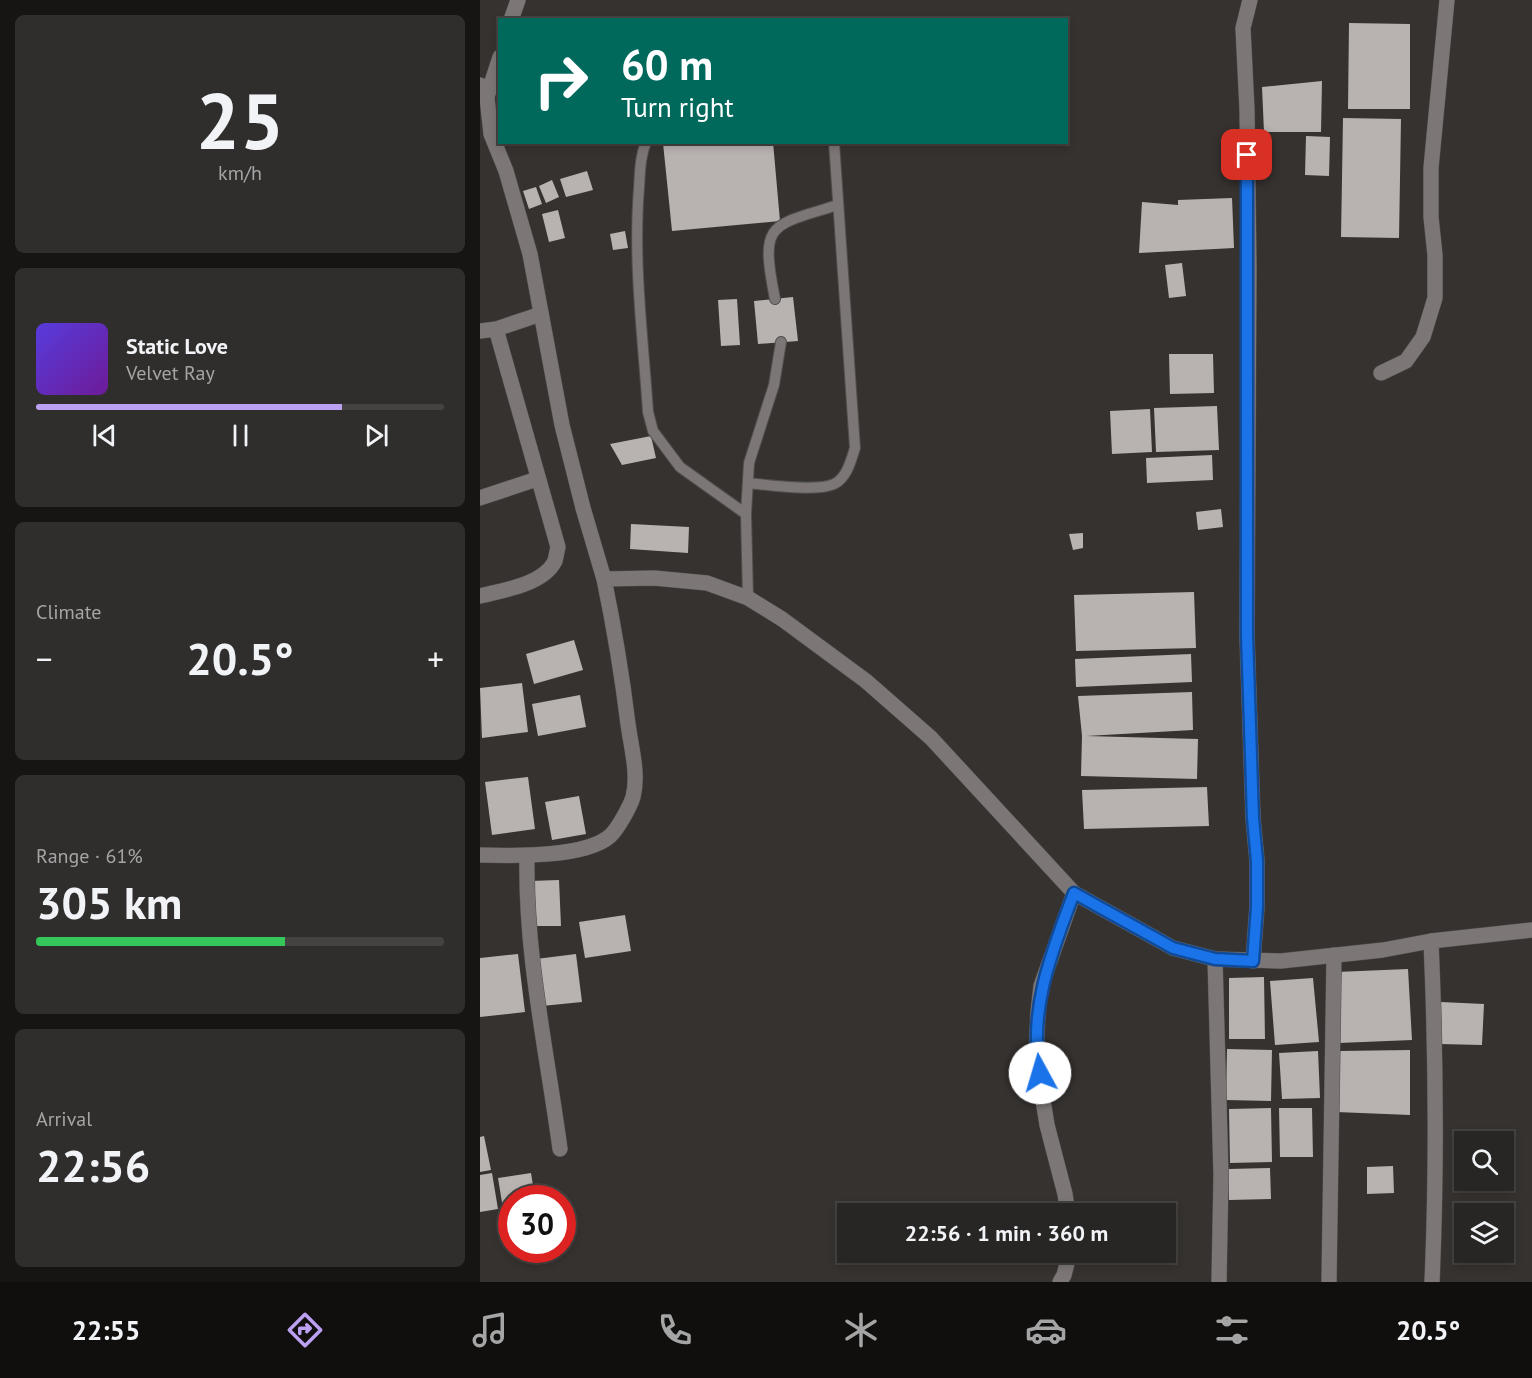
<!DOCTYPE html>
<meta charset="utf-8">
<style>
body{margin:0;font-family:"PT Sans",sans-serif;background:#302e2c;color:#f1f3f6;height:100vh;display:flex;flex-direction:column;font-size:22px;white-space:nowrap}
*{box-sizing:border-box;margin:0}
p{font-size:20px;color:#a5a5a6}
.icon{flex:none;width:33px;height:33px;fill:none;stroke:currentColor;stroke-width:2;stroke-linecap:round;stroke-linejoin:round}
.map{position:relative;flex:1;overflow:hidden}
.drawer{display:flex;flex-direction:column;gap:15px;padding:15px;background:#161514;width:480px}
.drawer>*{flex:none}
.banner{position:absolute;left:18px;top:18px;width:570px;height:126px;border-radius:0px;box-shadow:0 3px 9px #0003,0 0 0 2px #444341;background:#00695c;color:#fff;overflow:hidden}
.controls{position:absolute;left:974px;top:1131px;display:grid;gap:12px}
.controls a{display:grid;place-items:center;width:60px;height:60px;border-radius:0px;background:#282624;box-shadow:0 3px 9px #0003,0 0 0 2px #444341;font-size:30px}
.speed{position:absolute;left:18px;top:1185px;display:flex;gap:12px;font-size:30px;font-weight:700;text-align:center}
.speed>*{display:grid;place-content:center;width:78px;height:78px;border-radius:50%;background:#282624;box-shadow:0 3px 9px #0003,0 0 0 2px #444341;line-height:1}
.speed .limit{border:9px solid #d22;background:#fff;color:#111}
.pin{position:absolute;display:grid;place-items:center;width:51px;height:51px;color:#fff;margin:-26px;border-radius:12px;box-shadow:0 3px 9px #0006}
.me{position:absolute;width:66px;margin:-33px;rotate:354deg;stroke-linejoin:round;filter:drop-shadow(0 0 4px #0008)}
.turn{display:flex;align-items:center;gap:21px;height:126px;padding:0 24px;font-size:27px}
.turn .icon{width:78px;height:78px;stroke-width:2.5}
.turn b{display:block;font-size:42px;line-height:51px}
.big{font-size:45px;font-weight:700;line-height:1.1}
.drawer .tile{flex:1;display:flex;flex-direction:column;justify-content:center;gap:9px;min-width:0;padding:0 21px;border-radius:9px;background:#302e2c}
.drawer .dial{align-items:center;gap:0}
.dial b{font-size:78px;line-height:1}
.song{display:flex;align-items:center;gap:18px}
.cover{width:72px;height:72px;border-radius:9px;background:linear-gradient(135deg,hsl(250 70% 55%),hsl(280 70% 35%))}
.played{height:6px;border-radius:3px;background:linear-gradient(90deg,#bca0f2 75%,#444341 75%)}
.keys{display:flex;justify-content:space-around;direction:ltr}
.heat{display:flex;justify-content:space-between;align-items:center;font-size:33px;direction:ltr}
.charge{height:9px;border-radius:4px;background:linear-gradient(90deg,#34c759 61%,#444341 0)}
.trip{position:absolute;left:357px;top:1203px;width:339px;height:60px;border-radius:0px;background:#282624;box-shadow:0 3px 9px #0003,0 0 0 2px #444341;font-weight:700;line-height:60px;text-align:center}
.menu{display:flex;height:96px;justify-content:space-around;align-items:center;background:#100f0e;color:#a5a5a6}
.menu .icon{width:42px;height:42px}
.menu .selected{color:#bca0f2}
.menu b{font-size:27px;color:#f1f3f6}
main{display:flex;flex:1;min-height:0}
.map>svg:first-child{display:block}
</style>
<main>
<section class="drawer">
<div class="tile dial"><b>25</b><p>km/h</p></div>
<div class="tile">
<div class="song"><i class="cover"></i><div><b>Static Love</b><p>Velvet Ray</p></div></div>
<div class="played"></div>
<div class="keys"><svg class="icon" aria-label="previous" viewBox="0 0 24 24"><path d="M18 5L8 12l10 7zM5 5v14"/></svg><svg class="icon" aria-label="pause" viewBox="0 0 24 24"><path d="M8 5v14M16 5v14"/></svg><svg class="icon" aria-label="next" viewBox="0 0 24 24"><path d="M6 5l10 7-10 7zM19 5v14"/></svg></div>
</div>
<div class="tile"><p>Climate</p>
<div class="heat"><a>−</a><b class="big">20.5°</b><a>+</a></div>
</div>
<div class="tile"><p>Range · 61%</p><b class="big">305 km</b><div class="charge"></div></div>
<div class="tile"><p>Arrival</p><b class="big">22:56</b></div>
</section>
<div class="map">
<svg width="1052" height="1282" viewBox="0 0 1052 1282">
<rect width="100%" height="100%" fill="#363230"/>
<path fill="#b8b3b1" d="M869 23 930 24V109H868Z
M842 81 841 132H784L782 87Z
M863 118 921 119 919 238 861 237Z
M826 136 850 137 849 176 825 175Z
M293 142 300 221 192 231 183 143Z
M107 171 113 190 86 197 80 179Z
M72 180 79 197 66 203 59 186Z
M56 187 62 204 49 209 43 191Z
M752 198 754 248 659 253 662 202 698 205V200Z
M78 210 85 238 69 242 62 214Z
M145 231 148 248 133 250 130 234Z
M702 263 706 296 689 298 685 265Z
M313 297 318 341 278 344 274 301Z
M257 299 260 345 241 346 238 300Z
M689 354H733L734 393 690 394Z
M737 406 739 450 676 452 674 408Z
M670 409 672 452 632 454 630 411Z
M171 436 176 458 142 465 130 444Z
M732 455 733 480 667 483 666 458Z
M741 509 743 527 718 530 716 512Z
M151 524 209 527 208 553 150 549Z
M603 533V548L593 550 589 534Z
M714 592 716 648 596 651 594 595Z
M94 640 103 670 54 684 46 654Z
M711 654 712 682 596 687 595 659Z
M42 683 48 732 2 738 0 688Z
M712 692 713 730 606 736 718 739 717 779 601 776 602 736 598 696Z
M100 695 106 727 58 736 52 704Z
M48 777 55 829 12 835 5 782Z
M727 787 729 826 604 829 602 790Z
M99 796 106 834 72 840 65 802Z
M79 880 81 926H52L50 881Z
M145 915 151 951 105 958 99 922Z
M38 954 45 1012 0 1017V958Z
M96 954 102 1002 62 1006 56 959Z
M928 969 932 1040 859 1043 856 972Z
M784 977 785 1039H749V978Z
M833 978 839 1042 795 1045 790 981Z
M961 1002 1004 1004 1002 1045 960 1044Z
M747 1049 792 1050 791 1101 746 1100Z
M930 1050V1115L856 1112 859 1051Z
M838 1051 840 1098 802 1099 799 1053Z
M791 1108 792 1162 750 1163 749 1109Z
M799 1108H832L833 1157H800Z
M4 1136 11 1170 0 1172V1137Z
M913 1166 914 1193 887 1194V1167Z
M790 1168 791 1199 749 1200 748 1169Z
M12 1173 18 1209 0 1212V1175Z
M51 1173 55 1198H32V1220L25 1221 18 1178Z"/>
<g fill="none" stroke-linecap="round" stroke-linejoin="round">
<g stroke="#514f4d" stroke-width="12">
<path id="service" d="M166 142C160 157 160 172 159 188 153 262 163 337 168 412L173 431 200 467 266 514
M295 299C280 223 288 226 358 205
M268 483C288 485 337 492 354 484 367 478 371 460 375 448L354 142
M268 598 266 514 269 463 294 385 301 342"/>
</g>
<g stroke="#514f4d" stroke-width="16">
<path id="minor" d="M770 0 763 28 767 110 769 267 767 635 773 818 777 861V907L773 961
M31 20 38 0
M7 97 20 57
M0 331 16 329 61 314
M901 373 926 361 943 337 955 298V255L951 217V168L967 0
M0 498 57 479
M0 596C23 590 63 585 75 561 76 557 77 551 78 547L16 329
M47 857C45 954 67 1052 80 1149
M951 941C956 1055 957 1168 952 1282
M735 959 741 1175 739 1282
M588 1214 585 1194 567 1125 556 1056 558 1012 561 986 594 893
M580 1282 584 1275 590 1252
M849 1282 854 955"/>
</g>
<g stroke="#514f4d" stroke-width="16">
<path id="tertiary" d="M0 85 7 97 11 134 26 171 50 254 82 425 103 508 124 579
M0 855C32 856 105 858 130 836 137 830 150 807 153 797 159 774 151 747 148 724 142 675 134 627 124 579L174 578 227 583 268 598 302 619 386 681 451 738 594 893 693 948 735 959 801 961 903 950 951 941 1052 930"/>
</g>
<use href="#service" stroke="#7c7776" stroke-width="10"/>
<use href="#minor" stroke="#7c7776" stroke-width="15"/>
<use href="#tertiary" stroke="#7c7776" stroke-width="15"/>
</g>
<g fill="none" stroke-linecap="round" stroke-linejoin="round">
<g stroke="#114b97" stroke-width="15">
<path id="route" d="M560 1073C548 1010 572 951 594 893L693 948 735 959 773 961 777 907V861L773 818 767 635V155"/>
</g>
<use href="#route" stroke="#1a73e8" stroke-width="10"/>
</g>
</svg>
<div class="controls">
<a><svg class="icon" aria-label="search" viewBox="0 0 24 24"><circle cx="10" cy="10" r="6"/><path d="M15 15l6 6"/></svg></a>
<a><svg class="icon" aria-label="layers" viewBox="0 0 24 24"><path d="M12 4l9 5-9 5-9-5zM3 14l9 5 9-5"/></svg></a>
</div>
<div class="speed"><div class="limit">30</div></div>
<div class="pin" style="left:767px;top:155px;background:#d93025"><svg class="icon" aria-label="arrive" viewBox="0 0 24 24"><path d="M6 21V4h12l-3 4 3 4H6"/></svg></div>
<svg class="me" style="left:560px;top:1073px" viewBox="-20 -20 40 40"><circle r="19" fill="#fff"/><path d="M0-13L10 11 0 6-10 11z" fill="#1a73e8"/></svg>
<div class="trip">22:56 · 1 min · 360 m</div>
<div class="banner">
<div class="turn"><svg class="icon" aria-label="right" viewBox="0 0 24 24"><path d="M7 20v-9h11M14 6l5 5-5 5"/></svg><div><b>60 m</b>Turn right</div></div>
</div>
</div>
</main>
<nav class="menu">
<b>22:55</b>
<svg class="icon selected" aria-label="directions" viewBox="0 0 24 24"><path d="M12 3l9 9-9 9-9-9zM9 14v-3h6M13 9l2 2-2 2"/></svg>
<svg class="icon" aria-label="music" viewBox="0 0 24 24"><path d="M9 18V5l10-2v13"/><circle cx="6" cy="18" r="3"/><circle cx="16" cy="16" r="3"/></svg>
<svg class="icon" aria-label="phone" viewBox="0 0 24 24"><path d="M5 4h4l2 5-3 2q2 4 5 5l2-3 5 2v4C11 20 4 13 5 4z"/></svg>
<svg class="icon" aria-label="climate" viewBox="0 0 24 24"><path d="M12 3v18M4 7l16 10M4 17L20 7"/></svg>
<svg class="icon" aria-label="car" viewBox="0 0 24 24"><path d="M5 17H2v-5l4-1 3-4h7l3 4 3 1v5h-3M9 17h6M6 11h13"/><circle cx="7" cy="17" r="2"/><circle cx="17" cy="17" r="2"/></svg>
<svg class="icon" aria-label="filters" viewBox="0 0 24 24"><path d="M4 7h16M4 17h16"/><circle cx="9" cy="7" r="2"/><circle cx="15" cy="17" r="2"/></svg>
<b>20.5°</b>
</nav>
